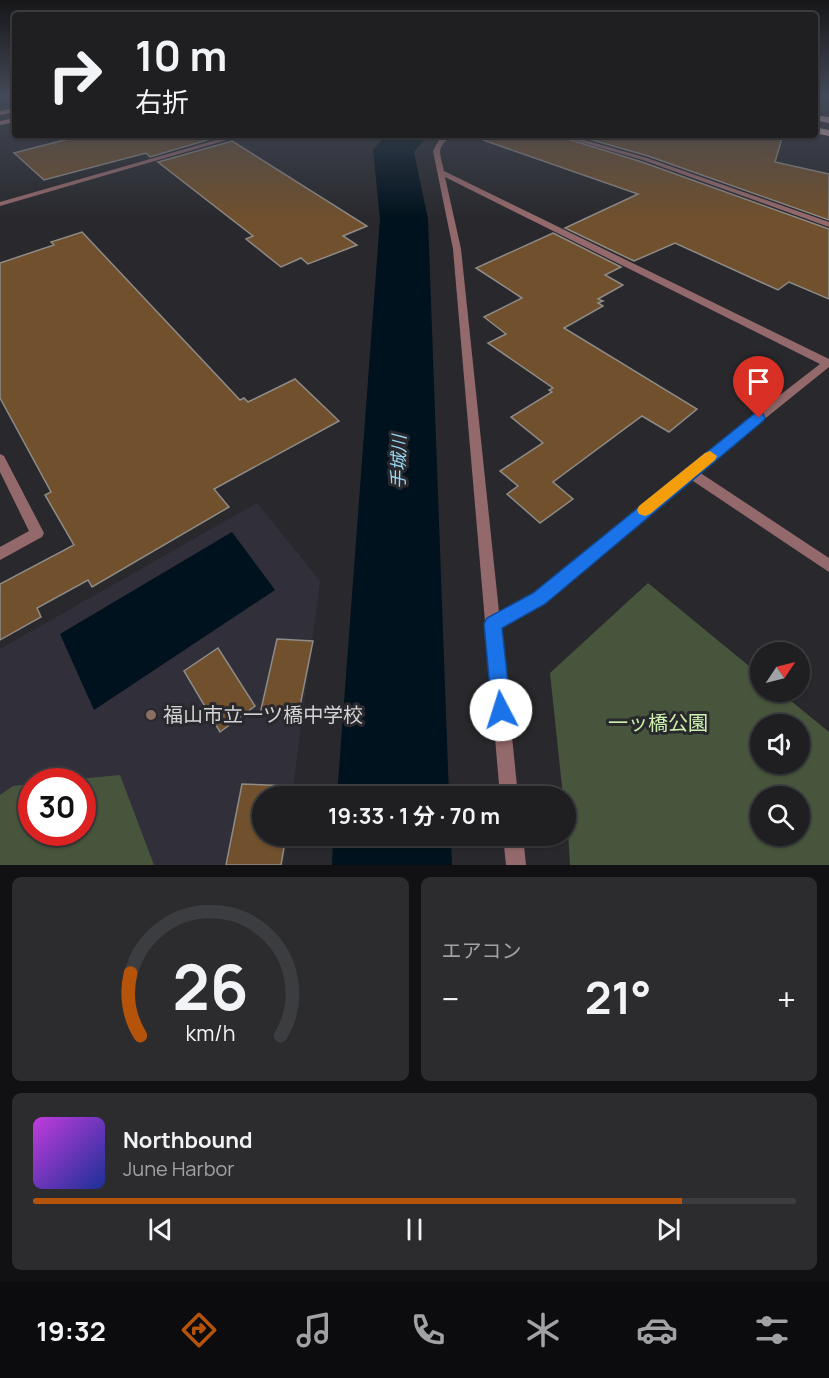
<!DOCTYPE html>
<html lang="ja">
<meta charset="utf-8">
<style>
body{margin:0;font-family:Manrope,"Noto Sans JP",sans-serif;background:#2c2c2f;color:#f1f3f6;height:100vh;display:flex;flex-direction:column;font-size:22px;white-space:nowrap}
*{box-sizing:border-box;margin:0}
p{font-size:20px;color:#a1a2a5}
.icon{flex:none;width:33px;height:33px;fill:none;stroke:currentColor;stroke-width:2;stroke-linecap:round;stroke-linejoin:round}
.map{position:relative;height:865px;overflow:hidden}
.panel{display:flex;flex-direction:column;gap:12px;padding:12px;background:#111113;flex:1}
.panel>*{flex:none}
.hud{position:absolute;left:12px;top:12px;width:806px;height:126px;border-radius:6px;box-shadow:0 2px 4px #0004,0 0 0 2px #3c3d40;background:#1f1f22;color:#f1f3f6;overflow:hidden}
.needle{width:39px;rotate:55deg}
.controls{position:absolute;left:750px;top:642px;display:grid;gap:12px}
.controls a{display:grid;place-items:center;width:60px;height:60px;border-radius:50%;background:#1f1f22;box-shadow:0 2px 4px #0004,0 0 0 2px #3c3d40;font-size:30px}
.speed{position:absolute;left:18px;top:768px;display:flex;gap:12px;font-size:30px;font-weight:700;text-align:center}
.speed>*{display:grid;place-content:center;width:78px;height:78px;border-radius:50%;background:#1f1f22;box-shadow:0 2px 4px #0004,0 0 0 2px #3c3d40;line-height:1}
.speed .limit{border:9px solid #d22;background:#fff;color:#111}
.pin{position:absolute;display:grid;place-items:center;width:51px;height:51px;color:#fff;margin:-62px -26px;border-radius:50% 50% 50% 0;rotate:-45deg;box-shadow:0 0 6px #0007}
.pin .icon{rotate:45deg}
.me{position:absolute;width:66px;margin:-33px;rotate:355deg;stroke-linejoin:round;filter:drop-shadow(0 0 4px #0008)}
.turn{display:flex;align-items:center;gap:21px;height:126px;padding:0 24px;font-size:27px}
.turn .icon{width:78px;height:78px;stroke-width:2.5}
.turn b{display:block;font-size:42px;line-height:51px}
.big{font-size:45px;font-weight:700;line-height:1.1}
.panel .card{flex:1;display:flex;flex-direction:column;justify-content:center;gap:9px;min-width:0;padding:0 21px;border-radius:9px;background:#2c2c2f}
.panel .dial{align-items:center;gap:0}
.dial svg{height:156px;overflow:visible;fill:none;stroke:#3c3d40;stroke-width:7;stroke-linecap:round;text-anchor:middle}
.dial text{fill:#f1f3f6;stroke:none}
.song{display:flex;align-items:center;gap:18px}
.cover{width:72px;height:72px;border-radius:9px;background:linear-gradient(135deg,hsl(290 70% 55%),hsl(230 70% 35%))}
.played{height:6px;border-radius:3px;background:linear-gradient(90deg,#b45309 85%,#3c3d40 85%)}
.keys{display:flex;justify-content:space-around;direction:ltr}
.heat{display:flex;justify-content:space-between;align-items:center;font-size:33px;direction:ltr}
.panel .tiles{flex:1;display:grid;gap:12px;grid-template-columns:1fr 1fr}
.card:last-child{grid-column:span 2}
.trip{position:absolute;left:252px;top:786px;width:324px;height:60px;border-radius:30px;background:#1f1f22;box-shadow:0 2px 4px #0004,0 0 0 2px #3c3d40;font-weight:700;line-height:60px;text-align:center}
.tab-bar{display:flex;height:96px;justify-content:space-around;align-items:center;background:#0c0c0e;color:#a1a2a5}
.tab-bar .icon{width:42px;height:42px}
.tab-bar .current{color:#b45309}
.tab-bar b{font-size:27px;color:#f1f3f6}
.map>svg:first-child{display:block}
</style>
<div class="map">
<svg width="829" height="865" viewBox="0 0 829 865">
<rect width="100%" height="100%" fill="#29292d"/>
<path fill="#312f3a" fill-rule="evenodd" d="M257 503 320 581 292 796H262V836H287L283 865H0V649ZM32 782H82V832H32Z"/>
<path fill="#47553c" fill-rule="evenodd" d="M648 583 760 675V692H780L829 732V865H570L566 796H563L550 673ZM760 724H800V764H760ZM760 796H800V836H760Z
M120 775 154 865H0V795L13 786 31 784 32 832H82V782L58 781Z"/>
<path fill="#00121d" d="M232 532 275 590 94 710 60 634Z"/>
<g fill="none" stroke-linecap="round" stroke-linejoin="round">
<path fill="#00121d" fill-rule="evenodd" d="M386 135H428L414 152 428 219 449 796H337L380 219 373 150Z
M333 836H451L452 865H332Z"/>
</g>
<path fill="#70502d" stroke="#8f8b86" stroke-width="1.5" d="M84 135H224L150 157 146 153 44 180 14 153Z
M484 135H555L642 162 829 229V299L789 282 778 290 675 243 634 261 565 228 638 194 483 140Z
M575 135H783L775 162 829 174V220L648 156Z
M232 141 367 226 343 236 357 245 308 264 301 258 281 267 246 239 253 236 158 162Z
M82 232 240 400 244 398 248 402 295 379 339 421 214 489 229 507 92 587 88 580 37 608 41 617 0 640V584L74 545 45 495 51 492 0 398V263L54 245 51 242Z
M553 233 621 267 605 275 623 285 598 299 603 301 598 303 603 306 564 328 697 409 669 432 642 416 553 482 573 499 540 523 507 494 518 486 500 471 543 443 511 417 552 392 549 390 553 388 488 343 506 334 484 317 522 298 476 268Z
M277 639 313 641 298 716 260 714Z
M218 648 255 706 220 732 184 671Z
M242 784 293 786 291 796H262V836H286L281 865H226Z"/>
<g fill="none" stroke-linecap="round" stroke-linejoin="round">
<path fill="#94696b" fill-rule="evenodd" d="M234 135H244L0 206V202Z
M446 135H454C436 147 439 150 444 171L829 359V367L699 472 829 558V572L690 479 544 603 501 627 518 796H500L453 249 433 151 440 138ZM445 177 820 364 685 469 534 593 499 612 461 249Z
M557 135H567L647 158 829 222V227L643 160Z
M0 454 4 456 44 533 42 537 0 560V547L29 531 0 472Z
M503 836H523L526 865H506Z"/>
<path fill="#d18c90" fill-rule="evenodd" d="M15 108V112L0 115V111Z
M15 118V122L0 125V121Z"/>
<path fill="#f4c4c6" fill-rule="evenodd" d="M814 115 829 117V123L814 120Z
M814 127 829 130V136L814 133Z"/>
</g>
<linearGradient id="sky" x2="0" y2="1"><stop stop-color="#171719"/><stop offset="0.44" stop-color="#434957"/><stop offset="1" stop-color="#434957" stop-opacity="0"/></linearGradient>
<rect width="829" height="218" fill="url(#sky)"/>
<path fill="#1a73e8" stroke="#114b97" stroke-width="1.5" d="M759 413 763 414 765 418 763 421 545 604 502 628 511 710 508 717 501 720 494 717 492 710 484 624 487 618 533 593 754 414Z"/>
<path fill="#f59e0b" d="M710 451 717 456 715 460 650 514 645 516 639 514 637 510 639 506 705 453Z"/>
<circle fill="#8d6e63" stroke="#29292d" stroke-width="2" cx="151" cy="715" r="6"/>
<g text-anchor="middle" stroke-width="6" stroke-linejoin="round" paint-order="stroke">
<g font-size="18" font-style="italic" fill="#99d7f6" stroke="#29292d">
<text transform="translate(399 462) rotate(-89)" y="6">手城川</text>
</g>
<g font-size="20" fill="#d3d2d5" stroke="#29292d" text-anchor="start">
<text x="163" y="722">福山市立一ツ橋中学校</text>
</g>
<g font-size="20" fill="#cbf0ad" stroke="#29292d">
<text x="658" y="730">一ッ橋公園</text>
</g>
</g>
</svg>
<div class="controls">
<a><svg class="needle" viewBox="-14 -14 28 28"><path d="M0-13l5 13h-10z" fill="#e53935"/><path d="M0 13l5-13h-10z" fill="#a1a2a5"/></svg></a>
<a><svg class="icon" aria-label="sound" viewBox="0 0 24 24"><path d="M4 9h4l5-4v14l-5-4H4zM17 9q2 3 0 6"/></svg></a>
<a><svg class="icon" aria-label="search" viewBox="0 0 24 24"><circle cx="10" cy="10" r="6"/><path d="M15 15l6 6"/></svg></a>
</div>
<div class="speed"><div class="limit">30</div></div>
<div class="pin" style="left:759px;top:418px;background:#d93025"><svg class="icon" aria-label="arrive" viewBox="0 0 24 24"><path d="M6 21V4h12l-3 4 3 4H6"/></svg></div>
<svg class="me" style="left:501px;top:710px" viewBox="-20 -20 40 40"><circle r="19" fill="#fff"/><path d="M0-13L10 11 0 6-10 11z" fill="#1a73e8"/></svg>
<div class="trip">19:33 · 1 分 · 70 m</div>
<div class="hud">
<div class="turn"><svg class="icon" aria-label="right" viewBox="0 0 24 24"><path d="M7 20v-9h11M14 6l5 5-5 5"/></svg><div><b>10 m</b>右折</div></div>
</div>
</div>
<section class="panel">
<div class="tiles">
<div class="card dial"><svg viewBox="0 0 100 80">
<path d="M14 69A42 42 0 1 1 86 69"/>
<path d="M14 69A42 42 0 0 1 9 37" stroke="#b45309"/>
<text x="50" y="56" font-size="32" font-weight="700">26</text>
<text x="50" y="72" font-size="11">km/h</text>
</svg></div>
<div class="card"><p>エアコン</p>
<div class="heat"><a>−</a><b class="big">21°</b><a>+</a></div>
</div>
<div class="card">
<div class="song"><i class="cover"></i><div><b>Northbound</b><p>June Harbor</p></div></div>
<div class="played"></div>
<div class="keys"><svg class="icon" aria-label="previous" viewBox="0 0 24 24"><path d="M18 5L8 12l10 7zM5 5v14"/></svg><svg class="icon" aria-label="pause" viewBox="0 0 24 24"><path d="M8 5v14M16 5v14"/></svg><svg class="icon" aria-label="next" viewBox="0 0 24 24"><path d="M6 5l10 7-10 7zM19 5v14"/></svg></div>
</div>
</div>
</section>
<nav class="tab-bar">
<b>19:32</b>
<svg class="icon current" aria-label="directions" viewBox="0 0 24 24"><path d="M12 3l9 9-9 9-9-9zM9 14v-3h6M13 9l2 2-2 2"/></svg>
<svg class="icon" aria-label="music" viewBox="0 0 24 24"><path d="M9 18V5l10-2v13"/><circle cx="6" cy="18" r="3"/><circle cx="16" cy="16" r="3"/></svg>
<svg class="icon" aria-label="phone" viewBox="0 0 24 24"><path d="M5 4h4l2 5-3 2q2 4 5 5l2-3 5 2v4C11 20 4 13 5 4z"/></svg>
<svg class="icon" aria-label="climate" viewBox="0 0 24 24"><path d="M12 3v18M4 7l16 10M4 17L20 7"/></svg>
<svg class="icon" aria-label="car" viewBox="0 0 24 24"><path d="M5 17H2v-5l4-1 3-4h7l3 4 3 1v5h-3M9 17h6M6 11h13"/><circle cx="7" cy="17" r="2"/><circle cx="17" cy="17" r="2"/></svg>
<svg class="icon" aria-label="filters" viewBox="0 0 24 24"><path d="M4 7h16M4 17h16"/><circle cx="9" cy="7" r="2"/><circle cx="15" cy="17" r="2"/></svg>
</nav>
